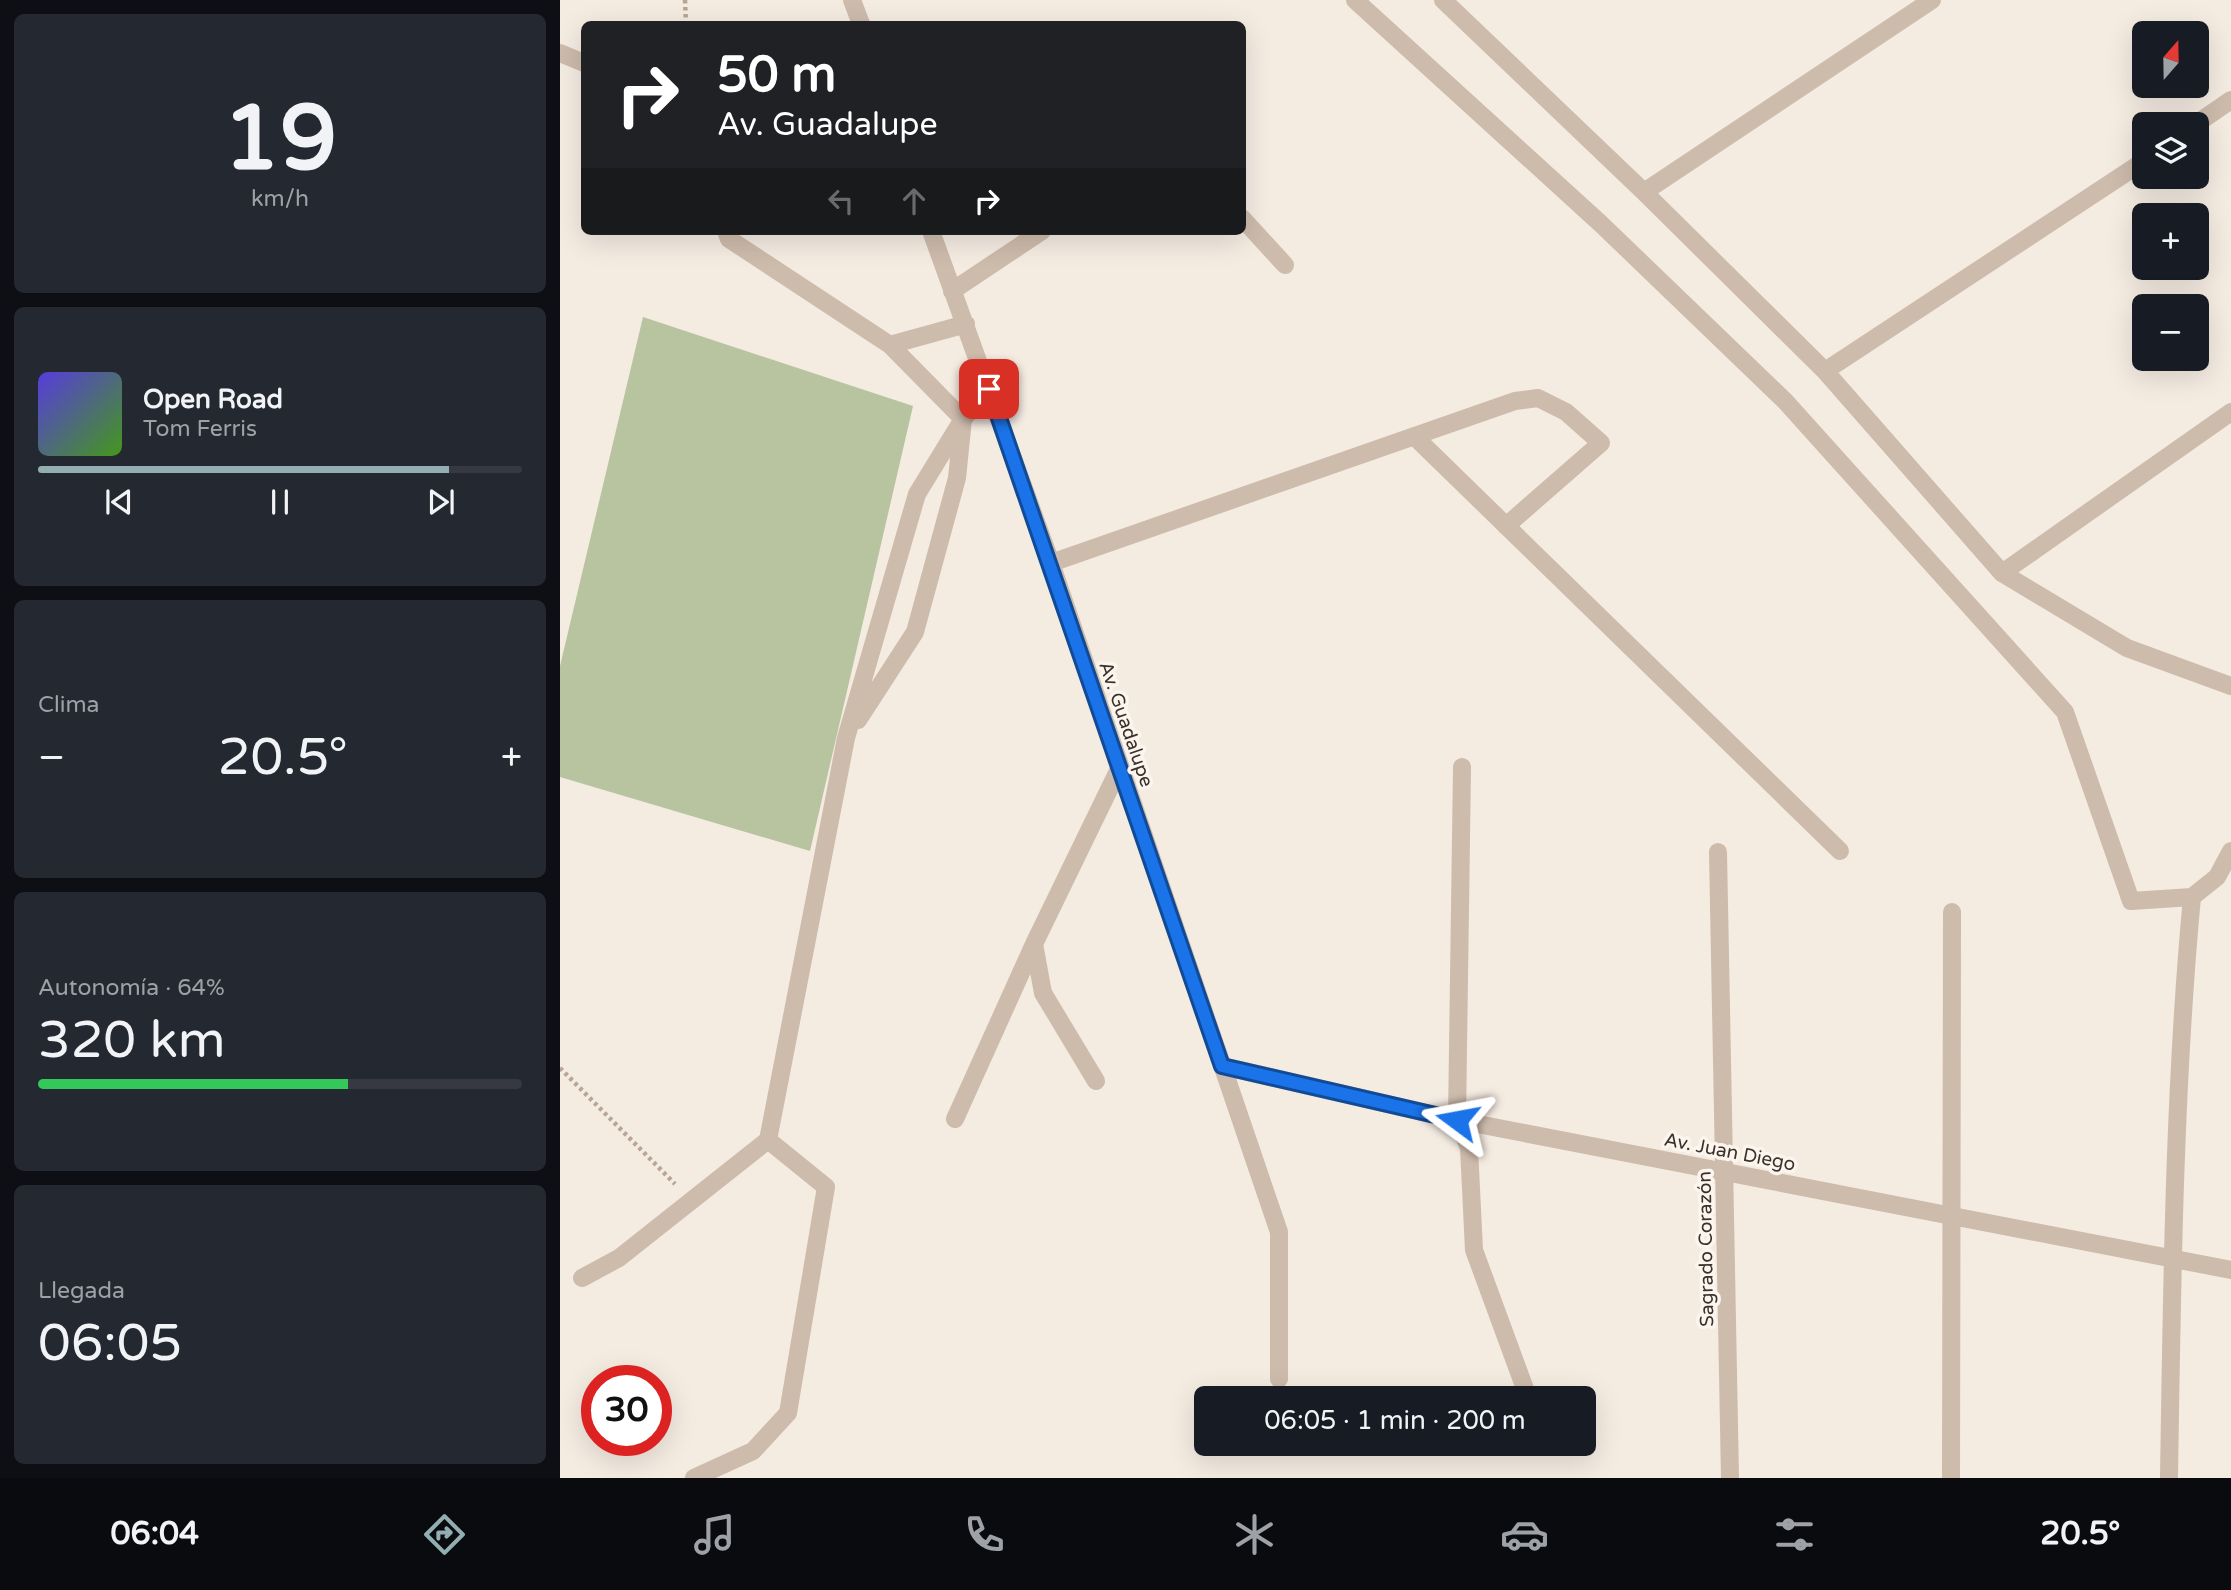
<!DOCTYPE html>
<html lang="es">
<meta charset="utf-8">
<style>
body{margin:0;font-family:"Varela Round",sans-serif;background:#242831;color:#f1f3f6;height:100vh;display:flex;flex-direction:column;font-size:26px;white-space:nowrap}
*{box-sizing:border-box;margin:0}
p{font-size:23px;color:#9ea1a6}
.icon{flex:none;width:38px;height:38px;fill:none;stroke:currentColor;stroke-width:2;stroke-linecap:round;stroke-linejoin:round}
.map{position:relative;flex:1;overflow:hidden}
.side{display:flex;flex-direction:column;gap:14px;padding:14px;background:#0d0f14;width:560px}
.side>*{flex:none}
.hud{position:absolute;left:21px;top:21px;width:665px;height:214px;border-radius:10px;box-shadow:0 7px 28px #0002;background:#202124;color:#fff;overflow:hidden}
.needle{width:46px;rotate:20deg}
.controls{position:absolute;left:1572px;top:21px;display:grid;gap:14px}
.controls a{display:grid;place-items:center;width:77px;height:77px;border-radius:10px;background:#171b24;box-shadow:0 7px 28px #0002;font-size:35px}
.speed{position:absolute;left:21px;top:1365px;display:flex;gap:14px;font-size:35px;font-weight:700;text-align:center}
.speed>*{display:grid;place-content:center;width:91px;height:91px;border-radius:50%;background:#171b24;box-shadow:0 7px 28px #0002;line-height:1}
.speed .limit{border:10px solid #d22;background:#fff;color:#111}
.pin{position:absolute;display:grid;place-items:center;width:60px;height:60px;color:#fff;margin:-30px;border-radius:14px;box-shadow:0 4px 10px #0006}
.me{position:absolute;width:77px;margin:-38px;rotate:283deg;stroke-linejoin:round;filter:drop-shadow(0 0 5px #0008)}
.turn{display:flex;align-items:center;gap:24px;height:147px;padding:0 21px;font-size:32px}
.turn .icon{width:91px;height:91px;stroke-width:2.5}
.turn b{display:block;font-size:49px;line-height:60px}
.lanes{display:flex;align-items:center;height:66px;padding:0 21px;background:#0003;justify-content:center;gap:35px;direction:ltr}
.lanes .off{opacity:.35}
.big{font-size:52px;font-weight:600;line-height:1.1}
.side .card{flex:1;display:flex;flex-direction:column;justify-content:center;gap:10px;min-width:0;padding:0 24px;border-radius:10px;background:#242831}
.side .dial{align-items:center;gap:0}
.dial b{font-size:91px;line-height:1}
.song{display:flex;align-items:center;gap:21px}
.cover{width:84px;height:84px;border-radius:10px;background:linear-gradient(135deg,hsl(250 70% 55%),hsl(100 70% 35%))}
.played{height:7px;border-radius:4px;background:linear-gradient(90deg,#92aeb2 85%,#363941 85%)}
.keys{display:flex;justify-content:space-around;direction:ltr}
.heat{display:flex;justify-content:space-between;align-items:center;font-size:38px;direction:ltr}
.charge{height:10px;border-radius:5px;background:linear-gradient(90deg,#34c759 64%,#363941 0)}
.trip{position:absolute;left:634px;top:1386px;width:402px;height:70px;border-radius:10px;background:#171b24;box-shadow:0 7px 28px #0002;font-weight:600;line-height:70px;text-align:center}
.menu{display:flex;height:112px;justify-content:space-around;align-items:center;background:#090b0e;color:#9ea1a6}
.menu .icon{width:49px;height:49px}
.menu .on{color:#92aeb2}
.menu b{font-size:32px;color:#f1f3f6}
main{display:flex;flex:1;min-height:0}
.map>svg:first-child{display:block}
</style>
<main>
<section class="side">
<div class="card dial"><b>19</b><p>km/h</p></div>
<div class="card">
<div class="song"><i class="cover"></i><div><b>Open Road</b><p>Tom Ferris</p></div></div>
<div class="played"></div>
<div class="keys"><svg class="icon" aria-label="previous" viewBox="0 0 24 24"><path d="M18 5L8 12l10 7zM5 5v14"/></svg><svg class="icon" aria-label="pause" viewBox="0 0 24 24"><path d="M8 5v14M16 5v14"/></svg><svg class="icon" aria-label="next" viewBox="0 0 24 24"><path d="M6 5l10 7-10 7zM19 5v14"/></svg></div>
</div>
<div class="card"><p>Clima</p>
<div class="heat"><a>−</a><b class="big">20.5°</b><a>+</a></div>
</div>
<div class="card"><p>Autonomía · 64%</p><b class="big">320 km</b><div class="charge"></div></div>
<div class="card"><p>Llegada</p><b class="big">06:05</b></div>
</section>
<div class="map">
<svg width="1671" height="1478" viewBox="0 0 1671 1478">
<rect width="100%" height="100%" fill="#f4ebe1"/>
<path fill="#b8c4a0" d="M83 317 353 406 250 851 0 777V666Z"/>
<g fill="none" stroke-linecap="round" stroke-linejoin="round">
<path stroke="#b9a596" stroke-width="4.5" stroke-dasharray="3.5 3.5" stroke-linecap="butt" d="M125 0 126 24
M0 1068 115 1184"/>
<path stroke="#cdbbac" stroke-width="18" d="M292 0 301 24
M795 0 1041 224 1225 401 1505 712 1571 901 1632 897 1657 877 1671 851
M883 0 1084 192 1265 371 1442 573 1567 648 1671 686
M0 53 24 63
M1636 124 1671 100
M1084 192 1372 0
M682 218 725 265
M166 231 169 239 330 345 406 324
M371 231 491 563 719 1232V1379
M392 291 482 231
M1265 371 1584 161
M856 438 1280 851
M491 563 955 401 978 398 1006 412 1041 443 946 526
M1442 573 1671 412
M298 720 355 632 397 478 403 419 330 345
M902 767 897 1120 909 1148 914 1250 968 1397
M1158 852 1170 1478
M474 944 483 993 536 1081
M662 1066 897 1120 1671 1270
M395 1119 474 944 560 767
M22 1278 59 1258 208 1140 286 738 357 494 403 419 429 389
M134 1478 193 1451 228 1413 266 1187 208 1140
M1391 1478 1392 912
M1609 1478C1612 1284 1614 1090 1632 897"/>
</g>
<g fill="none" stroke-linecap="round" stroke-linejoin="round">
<g stroke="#114b97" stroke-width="18">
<path id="route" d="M429 389 662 1066 897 1120"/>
</g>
<use href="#route" stroke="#1a73e8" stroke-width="12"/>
</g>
<g text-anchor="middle" stroke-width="7" stroke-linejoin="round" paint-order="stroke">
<g font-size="19" fill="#3b302b" stroke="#fbf5ee">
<text transform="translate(567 724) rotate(71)" y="7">Av. Guadalupe</text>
<text transform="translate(1170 1151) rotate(11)" y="7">Av. Juan Diego</text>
<text transform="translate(1145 1249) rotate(-91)" y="7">Sagrado Corazón</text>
</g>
</g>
</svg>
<div class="controls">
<a><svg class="needle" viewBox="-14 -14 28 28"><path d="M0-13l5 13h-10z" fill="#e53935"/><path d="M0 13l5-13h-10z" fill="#9ea1a6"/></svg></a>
<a><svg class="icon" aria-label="layers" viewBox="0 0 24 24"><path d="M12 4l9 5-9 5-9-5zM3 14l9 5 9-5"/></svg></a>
<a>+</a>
<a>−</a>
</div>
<div class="speed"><div class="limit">30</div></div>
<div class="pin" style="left:429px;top:389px;background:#d93025"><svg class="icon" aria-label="arrive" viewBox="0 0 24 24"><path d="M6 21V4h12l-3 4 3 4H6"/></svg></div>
<svg class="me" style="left:897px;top:1120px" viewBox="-20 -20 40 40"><path d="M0-17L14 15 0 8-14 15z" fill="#1a73e8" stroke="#fff" stroke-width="4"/></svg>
<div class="trip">06:05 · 1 min · 200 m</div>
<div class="hud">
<div class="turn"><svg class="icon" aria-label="right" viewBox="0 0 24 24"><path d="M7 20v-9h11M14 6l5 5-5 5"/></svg><div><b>50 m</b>Av. Guadalupe</div></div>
<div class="lanes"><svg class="icon off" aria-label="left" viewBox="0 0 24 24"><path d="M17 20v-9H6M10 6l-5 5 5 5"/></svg><svg class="icon off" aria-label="ahead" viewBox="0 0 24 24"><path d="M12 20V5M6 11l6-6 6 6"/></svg><svg class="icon" aria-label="right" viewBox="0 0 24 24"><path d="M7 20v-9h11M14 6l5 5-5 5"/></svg></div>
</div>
</div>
</main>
<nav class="menu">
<b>06:04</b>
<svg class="icon on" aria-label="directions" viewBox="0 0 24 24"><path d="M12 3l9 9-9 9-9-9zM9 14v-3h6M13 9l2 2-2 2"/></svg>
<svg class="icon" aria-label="music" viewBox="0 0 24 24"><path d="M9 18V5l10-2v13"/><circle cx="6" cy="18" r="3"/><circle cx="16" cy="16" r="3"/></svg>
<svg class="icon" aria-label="phone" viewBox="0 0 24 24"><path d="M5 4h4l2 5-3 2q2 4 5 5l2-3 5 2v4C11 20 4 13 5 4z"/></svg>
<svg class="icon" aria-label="climate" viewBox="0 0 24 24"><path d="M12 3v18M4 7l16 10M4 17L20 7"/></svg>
<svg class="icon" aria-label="car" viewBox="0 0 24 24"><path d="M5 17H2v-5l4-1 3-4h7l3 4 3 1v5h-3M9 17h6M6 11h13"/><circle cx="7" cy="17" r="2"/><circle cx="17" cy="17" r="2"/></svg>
<svg class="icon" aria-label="filters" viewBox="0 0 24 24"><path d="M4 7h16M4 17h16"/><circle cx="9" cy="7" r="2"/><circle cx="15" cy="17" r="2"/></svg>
<b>20.5°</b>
</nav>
